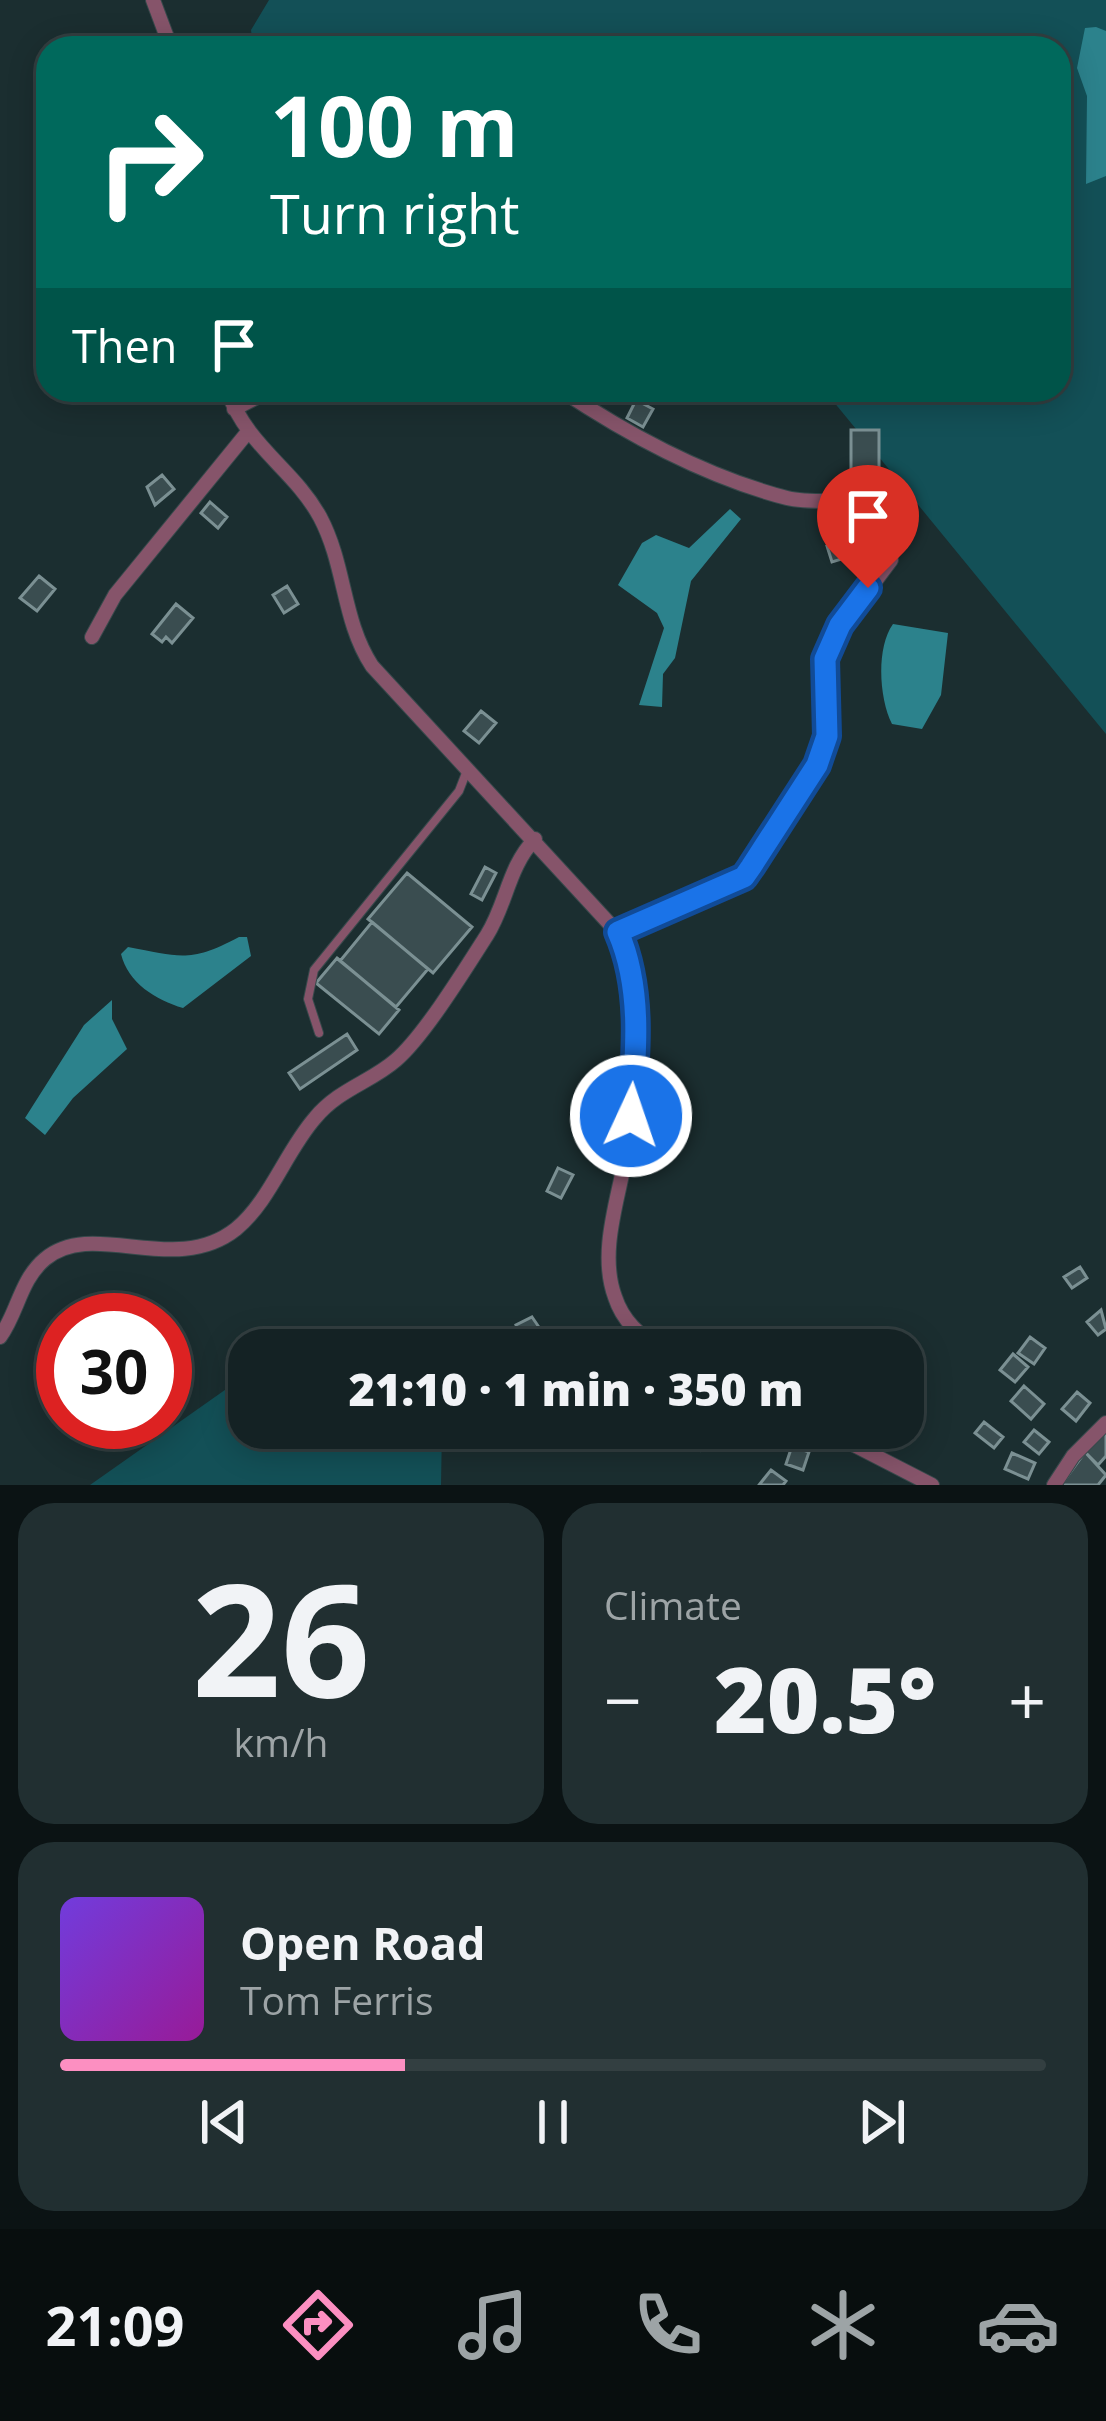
<!DOCTYPE html>
<meta charset="utf-8">
<style>
body{margin:0;font-family:"Open Sans",sans-serif;background:#212f31;color:#f1f3f6;height:100vh;display:flex;flex-direction:column;font-size:45px;white-space:nowrap}
*{box-sizing:border-box;margin:0}
p{font-size:39px;color:#9da4a6}
.icon{flex:none;width:66px;height:66px;fill:none;stroke:currentColor;stroke-width:2;stroke-linecap:round;stroke-linejoin:round}
.map{position:relative;height:1485px;overflow:hidden}
.details{display:flex;flex-direction:column;gap:18px;padding:18px;background:#0b1314;flex:1}
.details>*{flex:none}
.banner{position:absolute;left:36px;top:36px;width:1035px;height:366px;border-radius:36px;box-shadow:0 6px 30px #0003,0 0 0 3px #333f41;background:#00695c;color:#fff;overflow:hidden}
.speed{position:absolute;left:36px;top:1293px;display:flex;gap:24px;font-size:60px;font-weight:700;text-align:center}
.speed>*{display:grid;place-content:center;width:156px;height:156px;border-radius:50%;background:#142224;box-shadow:0 6px 30px #0003,0 0 0 3px #333f41;line-height:1}
.speed .limit{border:18px solid #d22;background:#fff;color:#111}
.pin{position:absolute;display:grid;place-items:center;width:102px;height:102px;color:#fff;margin:-123px -51px;border-radius:50% 50% 50% 0;rotate:-45deg;box-shadow:0 0 12px #0007}
.pin .icon{rotate:45deg}
.me{position:absolute;width:132px;margin:-66px;rotate:3deg;stroke-linejoin:round;filter:drop-shadow(0 0 9px #0008)}
.turn{display:flex;align-items:center;gap:42px;height:252px;padding:0 36px;font-size:54px}
.turn .icon{width:156px;height:156px;stroke-width:2.5}
.turn b{display:block;font-size:84px;line-height:102px}
.then{display:flex;align-items:center;height:114px;padding:0 36px;background:#0003;gap:24px;font-size:45px}
.big{font-size:90px;font-weight:800;line-height:1.1}
.details .tile{flex:1;display:flex;flex-direction:column;justify-content:center;gap:18px;min-width:0;padding:0 42px;border-radius:36px;background:#212f31}
.details .dial{align-items:center;gap:0}
.dial b{font-size:156px;line-height:1}
.song{display:flex;align-items:center;gap:36px}
.cover{width:144px;height:144px;border-radius:18px;background:linear-gradient(135deg,hsl(260 70% 55%),hsl(300 70% 35%))}
.played{height:12px;border-radius:6px;background:linear-gradient(90deg,#fc8fc1 35%,#333f41 35%)}
.keys{display:flex;justify-content:space-around;direction:ltr}
.heat{display:flex;justify-content:space-between;align-items:center;font-size:66px;direction:ltr}
.details .tiles{flex:1;display:grid;gap:18px;grid-template-columns:1fr 1fr}
.tile:last-child{grid-column:span 2}
.trip{position:absolute;left:228px;top:1329px;width:696px;height:120px;border-radius:36px;background:#142224;box-shadow:0 6px 30px #0003,0 0 0 3px #333f41;font-weight:800;line-height:120px;text-align:center}
.tabs{display:flex;height:192px;justify-content:space-around;align-items:center;background:#080e0e;color:#9da4a6}
.tabs .icon{width:84px;height:84px}
.tabs .on{color:#fc8fc1}
.tabs b{font-size:54px;color:#f1f3f6}
.map>svg:first-child{display:block}
</style>
<div class="map">
<svg width="1106" height="1485" viewBox="0 0 1106 1485">
<rect width="100%" height="100%" fill="#1b2e30"/>
<path fill="#135057" d="M269 0H1106V734L824 390H1059V48H253L251 30Z
M249 1373V1428H442L441 1485H90Z"/>
<path fill="#2c828c" d="M1096 27 1106 31V176L1086 184 1087 96 1077 68 1085 28Z
M730 509 741 519 691 581 675 658 663 674 662 707 639 705 664 628 657 613 618 585 642 543 656 535 689 548Z
M893 624 948 633 941 695 922 729 892 724C879 698 876 648 893 624Z
M239 937H247L251 956 183 1008C156 1000 128 983 121 954L128 947C181 957 190 963 239 937Z
M112 1000V1019L127 1049 73 1098 45 1135 25 1118 84 1025Z"/>
<path fill="#3a4d50" stroke="#7b9093" stroke-width="3" d="M636 400 653 409 643 427 627 418Z
M851 430H879V486H851Z
M162 475 174 489 155 505 147 487Z
M210 502 227 517 218 528 201 513Z
M849 517H878V545H849Z
M841 542 845 558 832 562 827 546Z
M39 576 55 589 37 611 20 598Z
M287 586 298 604 284 613 273 595Z
M176 604 193 618 172 643 166 637 162 642 152 634Z
M481 711 496 723 479 743 464 731Z
M485 867 496 873 482 900 471 894Z
M407 873 472 927 433 973 368 919Z
M372 922 428 969 396 1007 340 961Z
M337 958 399 1010 379 1034 316 983Z
M347 1034 357 1050 300 1089 289 1073Z
M558 1168 573 1175 561 1198 547 1191Z
M1080 1267 1087 1278 1072 1288 1064 1277Z
M1101 1310 1106 1329 1098 1335 1087 1322Z
M532 1317 545 1336 525 1345 516 1325Z
M1030 1337 1045 1348 1034 1364 1018 1353Z
M1013 1354 1028 1367 1015 1382 1000 1370Z
M1024 1386 1044 1404 1031 1419 1011 1401Z
M1077 1392 1090 1403 1076 1421 1062 1409Z
M984 1422 1003 1437 994 1448 975 1433Z
M701 1428H712L718 1437 701 1450 691 1435Z
M1034 1430 1049 1442 1039 1454 1024 1442Z
M1106 1430V1456L1098 1465 1085 1452Z
M792 1446 809 1452 803 1470 786 1464Z
M1085 1452 1106 1475 1098 1485H1061Z
M1012 1453 1035 1463 1028 1479 1005 1469Z
M771 1470 786 1481 783 1485H759Z"/>
<g fill="none" stroke-linecap="round" stroke-linejoin="round">
<g stroke="#37494b" stroke-width="10">
<path id="lane" d="M319 1033 308 999 314 970 459 791 466 773"/>
</g>
<g stroke="#37494b" stroke-width="16">
<path id="street" d="M153 0 171 48
M227 390C248 448 293 468 320 517 346 566 342 620 372 666L618 933C649 1003 636 1096 623 1170 615 1209 600 1257 615 1297 623 1322 641 1338 664 1350
M561 390C630 436 706 477 787 498 812 504 844 499 871 502L881 508 891 560 831 640 825 659 827 736 817 765 744 877 618 933
M234 409 271 390
M92 637 115 595 247 433
M0 1337C18 1312 20 1280 45 1259 94 1218 174 1278 236 1229 270 1201 286 1151 315 1118 339 1089 371 1082 396 1060 424 1036 466 968 487 935 507 903 508 867 535 839
M821 1428 932 1485
M1054 1485 1073 1456 1106 1423"/>
</g>
<use href="#lane" stroke="#86546a" stroke-width="8"/>
<use href="#street" stroke="#86546a" stroke-width="14"/>
</g>
<g fill="none" stroke-linecap="round" stroke-linejoin="round">
<g stroke="#114b97" stroke-width="30">
<path id="route" d="M631 1116C636 1056 643 989 618 932L744 877 751 867 817 765 827 736 825 659 840 625 868 588"/>
</g>
<use href="#route" stroke="#1a73e8" stroke-width="21"/>
</g>
</svg>
<div class="speed"><div class="limit">30</div></div>
<div class="pin" style="left:868px;top:588px;background:#d93025"><svg class="icon" aria-label="arrive" viewBox="0 0 24 24"><path d="M6 21V4h12l-3 4 3 4H6"/></svg></div>
<svg class="me" style="left:631px;top:1116px" viewBox="-20 -20 40 40"><circle r="17" fill="#1a73e8" stroke="#fff" stroke-width="3"/><path d="M0-11L8 9 0 5-8 9z" fill="#fff"/></svg>
<div class="trip">21:10 · 1 min · 350 m</div>
<div class="banner">
<div class="turn"><svg class="icon" aria-label="right" viewBox="0 0 24 24"><path d="M7 20v-9h11M14 6l5 5-5 5"/></svg><div><b>100 m</b>Turn right</div></div>
<div class="then">Then<svg class="icon" aria-label="arrive" viewBox="0 0 24 24"><path d="M6 21V4h12l-3 4 3 4H6"/></svg></div>
</div>
</div>
<section class="details">
<div class="tiles">
<div class="tile dial"><b>26</b><p>km/h</p></div>
<div class="tile"><p>Climate</p>
<div class="heat"><a>−</a><b class="big">20.5°</b><a>+</a></div>
</div>
<div class="tile">
<div class="song"><i class="cover"></i><div><b>Open Road</b><p>Tom Ferris</p></div></div>
<div class="played"></div>
<div class="keys"><svg class="icon" aria-label="previous" viewBox="0 0 24 24"><path d="M18 5L8 12l10 7zM5 5v14"/></svg><svg class="icon" aria-label="pause" viewBox="0 0 24 24"><path d="M8 5v14M16 5v14"/></svg><svg class="icon" aria-label="next" viewBox="0 0 24 24"><path d="M6 5l10 7-10 7zM19 5v14"/></svg></div>
</div>
</div>
</section>
<nav class="tabs">
<b>21:09</b>
<svg class="icon on" aria-label="directions" viewBox="0 0 24 24"><path d="M12 3l9 9-9 9-9-9zM9 14v-3h6M13 9l2 2-2 2"/></svg>
<svg class="icon" aria-label="music" viewBox="0 0 24 24"><path d="M9 18V5l10-2v13"/><circle cx="6" cy="18" r="3"/><circle cx="16" cy="16" r="3"/></svg>
<svg class="icon" aria-label="phone" viewBox="0 0 24 24"><path d="M5 4h4l2 5-3 2q2 4 5 5l2-3 5 2v4C11 20 4 13 5 4z"/></svg>
<svg class="icon" aria-label="climate" viewBox="0 0 24 24"><path d="M12 3v18M4 7l16 10M4 17L20 7"/></svg>
<svg class="icon" aria-label="car" viewBox="0 0 24 24"><path d="M5 17H2v-5l4-1 3-4h7l3 4 3 1v5h-3M9 17h6M6 11h13"/><circle cx="7" cy="17" r="2"/><circle cx="17" cy="17" r="2"/></svg>
</nav>
